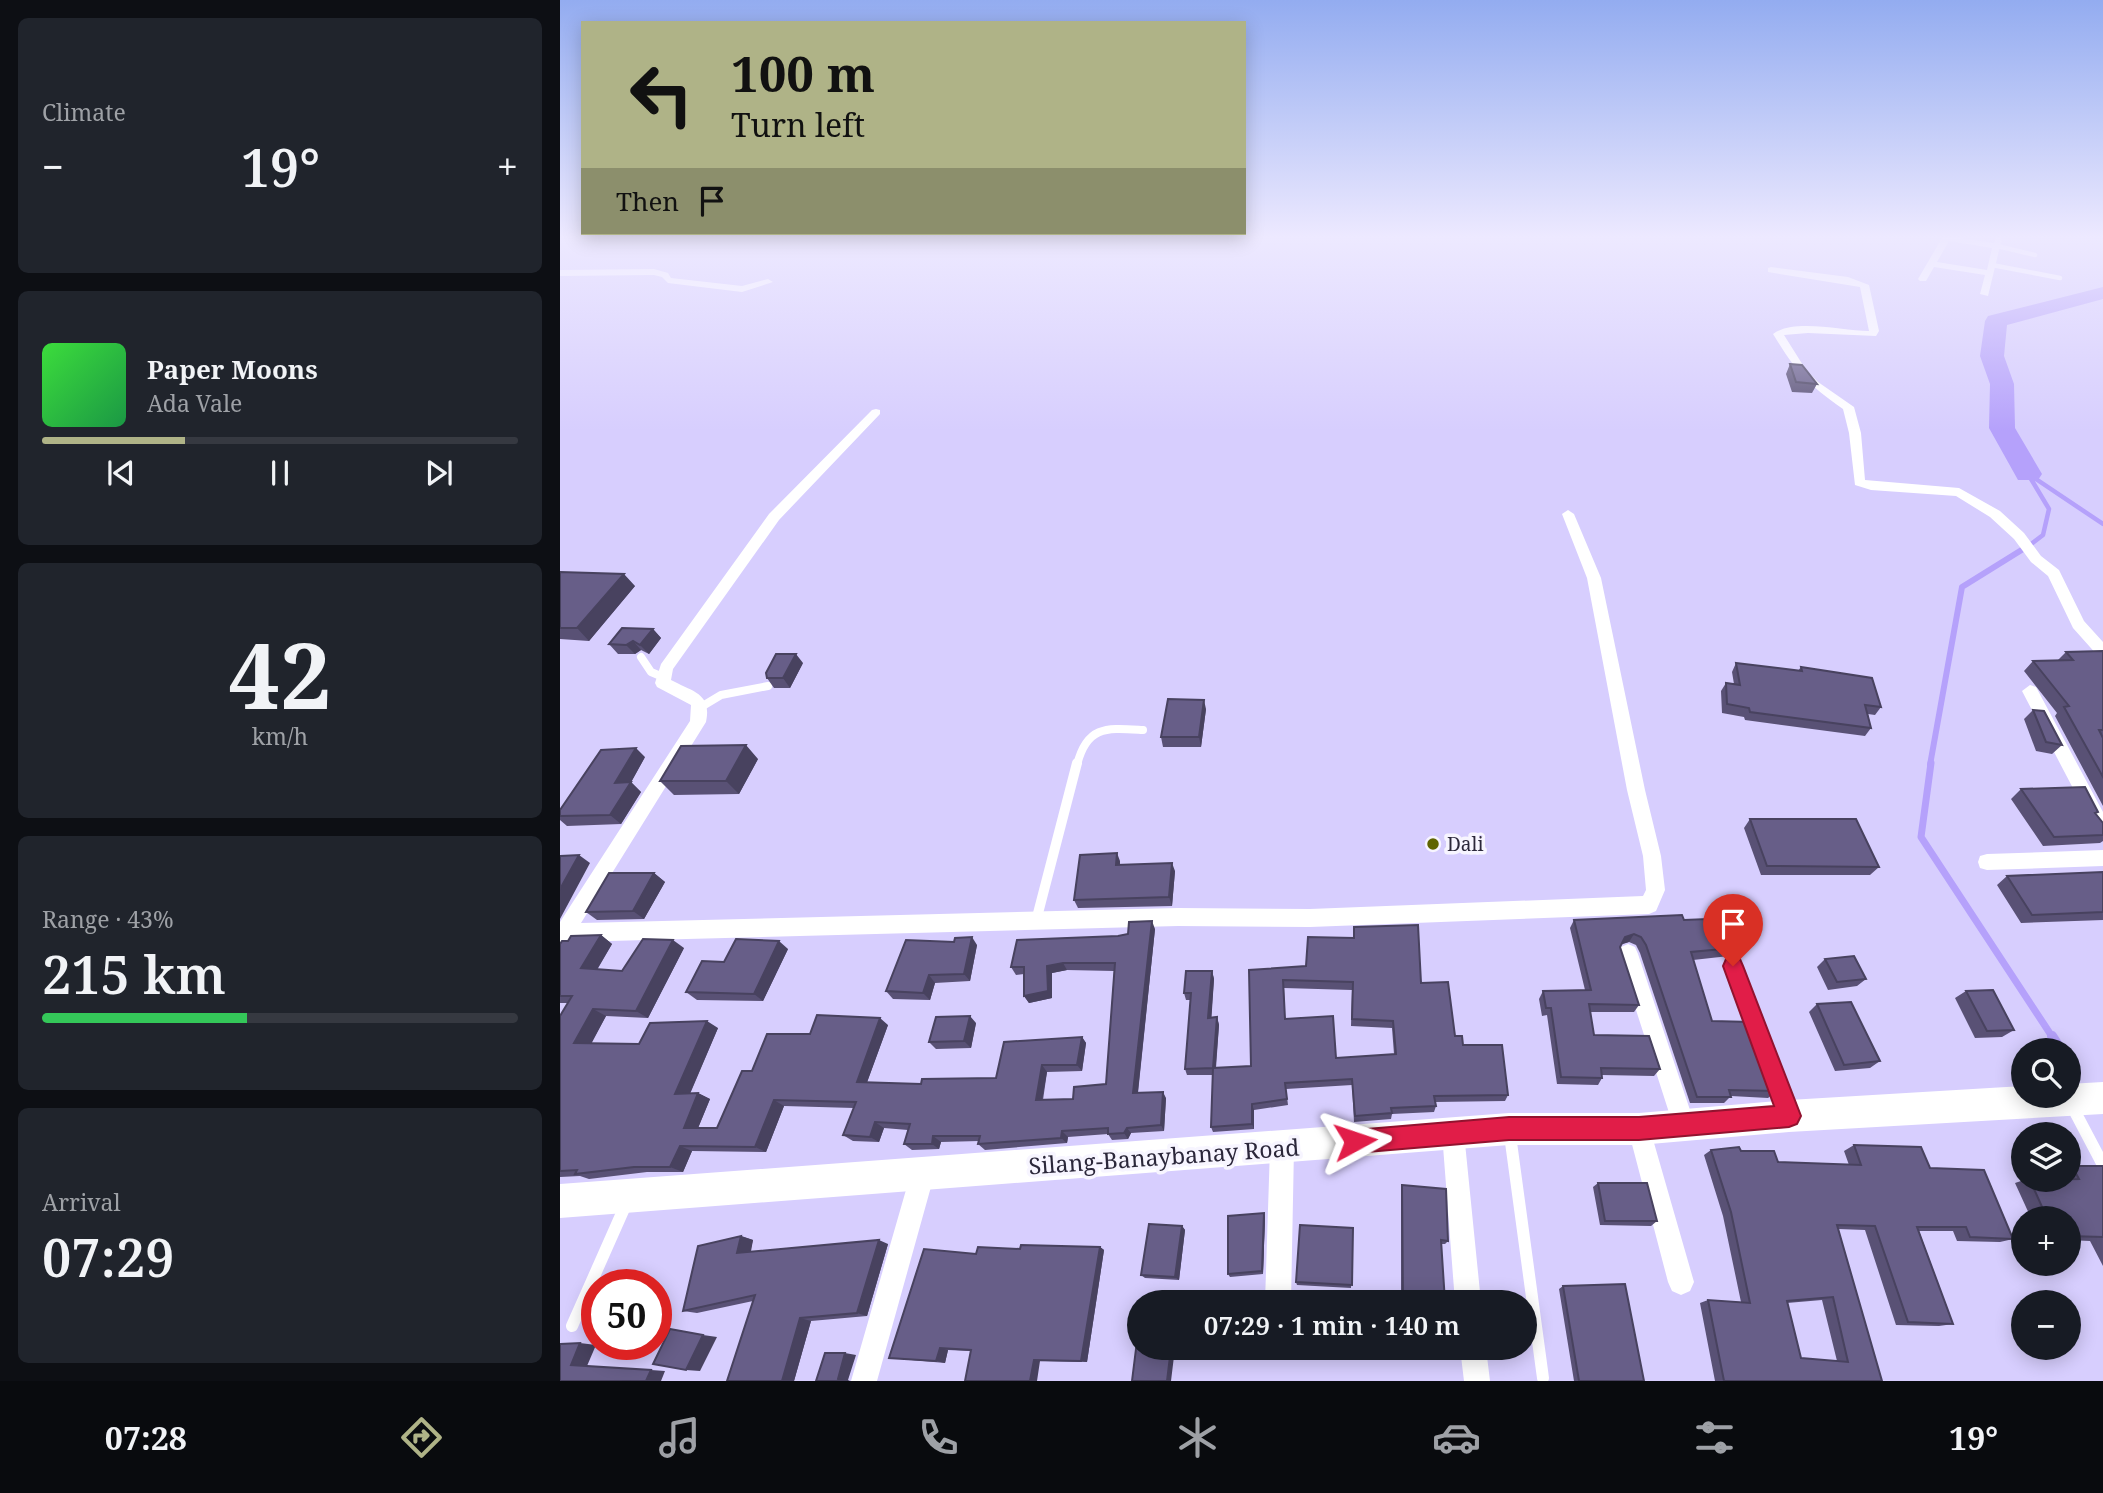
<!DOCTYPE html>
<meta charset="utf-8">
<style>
body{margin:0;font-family:"Noto Serif",serif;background:#20242c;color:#f1f3f6;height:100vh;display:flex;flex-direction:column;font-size:26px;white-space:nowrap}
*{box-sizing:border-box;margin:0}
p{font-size:23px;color:#9ea1a6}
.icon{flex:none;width:38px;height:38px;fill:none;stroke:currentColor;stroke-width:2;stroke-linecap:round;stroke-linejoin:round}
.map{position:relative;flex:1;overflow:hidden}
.drawer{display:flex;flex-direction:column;gap:18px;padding:18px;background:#0d0f14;width:560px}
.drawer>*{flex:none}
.guide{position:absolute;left:21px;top:21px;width:665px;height:214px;border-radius:0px;box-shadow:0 4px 18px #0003;background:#afb387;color:#111;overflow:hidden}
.tools{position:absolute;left:1451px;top:1038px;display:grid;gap:14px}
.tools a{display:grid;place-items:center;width:70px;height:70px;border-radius:50%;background:#171b24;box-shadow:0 4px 18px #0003;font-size:35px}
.speed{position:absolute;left:21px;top:1269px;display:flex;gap:14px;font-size:35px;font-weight:700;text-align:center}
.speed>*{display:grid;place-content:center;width:91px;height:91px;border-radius:50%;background:#171b24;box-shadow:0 4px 18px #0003;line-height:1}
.speed .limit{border:10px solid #d22;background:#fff;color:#111}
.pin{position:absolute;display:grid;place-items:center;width:60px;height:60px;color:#fff;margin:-72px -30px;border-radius:50% 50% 50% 0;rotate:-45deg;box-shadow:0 0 7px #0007}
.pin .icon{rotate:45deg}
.me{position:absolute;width:77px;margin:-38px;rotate:85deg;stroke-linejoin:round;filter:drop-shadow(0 0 5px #0008)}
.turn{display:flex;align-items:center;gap:24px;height:147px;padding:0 35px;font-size:32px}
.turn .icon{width:91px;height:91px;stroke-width:2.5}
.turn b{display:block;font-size:49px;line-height:60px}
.then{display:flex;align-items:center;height:66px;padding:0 35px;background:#0003;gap:14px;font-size:26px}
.big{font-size:52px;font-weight:600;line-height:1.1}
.drawer .card{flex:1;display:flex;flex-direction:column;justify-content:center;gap:10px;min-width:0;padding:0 24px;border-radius:10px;background:#20242c}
.drawer .dial{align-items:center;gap:0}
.dial b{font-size:91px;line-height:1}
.song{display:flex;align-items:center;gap:21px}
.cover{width:84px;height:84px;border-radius:10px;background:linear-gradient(135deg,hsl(120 70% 55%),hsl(140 70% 35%))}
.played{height:7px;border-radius:4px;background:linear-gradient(90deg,#afb387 30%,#363941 30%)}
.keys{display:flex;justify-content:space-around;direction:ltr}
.heat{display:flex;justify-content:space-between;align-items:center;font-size:38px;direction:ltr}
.charge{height:10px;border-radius:5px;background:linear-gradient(90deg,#34c759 43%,#363941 0)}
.trip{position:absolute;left:567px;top:1290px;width:410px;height:70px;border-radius:35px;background:#171b24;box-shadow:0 4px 18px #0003;font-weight:600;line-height:70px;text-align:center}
.menu{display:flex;height:112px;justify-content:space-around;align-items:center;background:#090b0e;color:#9ea1a6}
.menu .icon{width:49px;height:49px}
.menu .current{color:#afb387}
.menu b{font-size:32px;color:#f1f3f6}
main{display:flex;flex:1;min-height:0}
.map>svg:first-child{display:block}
</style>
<main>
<section class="drawer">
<div class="card"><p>Climate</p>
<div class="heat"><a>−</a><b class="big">19°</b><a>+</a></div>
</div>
<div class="card">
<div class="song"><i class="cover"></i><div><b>Paper Moons</b><p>Ada Vale</p></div></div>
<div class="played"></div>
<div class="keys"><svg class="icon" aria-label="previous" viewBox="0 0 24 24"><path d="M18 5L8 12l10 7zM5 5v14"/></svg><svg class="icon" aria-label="pause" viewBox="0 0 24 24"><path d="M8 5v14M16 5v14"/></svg><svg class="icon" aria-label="next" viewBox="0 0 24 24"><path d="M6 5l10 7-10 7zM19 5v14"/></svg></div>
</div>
<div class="card dial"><b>42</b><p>km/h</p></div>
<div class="card"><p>Range · 43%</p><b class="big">215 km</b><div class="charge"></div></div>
<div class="card"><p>Arrival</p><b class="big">07:29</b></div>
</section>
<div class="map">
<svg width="1543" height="1381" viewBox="0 0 1543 1381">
<rect width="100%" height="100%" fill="#d7cefe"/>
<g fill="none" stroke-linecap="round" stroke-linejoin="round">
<path stroke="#b5a1fb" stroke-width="4.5" d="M1470 475 1543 524
M1466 548 1483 535 1489 509 1468 474"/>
<path stroke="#b5a1fb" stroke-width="6" d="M1370 765 1402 587 1468 546"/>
<path stroke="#b5a1fb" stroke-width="7" d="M1371 763 1361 837 1493 1038"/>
<path stroke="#b5a1fb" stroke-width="10" d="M1492 1036 1501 1050
M1508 1060 1516 1072"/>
<path fill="#b5a1fb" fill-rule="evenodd" d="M1543 287V299L1447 325 1444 356 1454 384 1455 428 1482 474 1478 480H1458L1429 428 1430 384 1420 356 1425 321 1428 316Z"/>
<path stroke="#fff" stroke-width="4.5" d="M1437 246 1475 255
M1432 265 1500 278"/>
<path stroke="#fff" stroke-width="8" d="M81 657 91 672 103 677
M141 707 161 695 208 686
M517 765C527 725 547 728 583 730"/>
<path stroke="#fff" stroke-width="10" d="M476 921 517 763"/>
<path stroke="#fff" stroke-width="12" d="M1513 1108 1543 1165
M950 1135 983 1378
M12 1326 66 1204"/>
<path fill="#fff" fill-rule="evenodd" d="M1382 238H1399L1434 243 1436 238H1442L1428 296 1420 294 1425 275 1374 267 1366 281H1360L1358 279ZM1389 241 1432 248 1427 270 1377 262Z
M1211 267 1288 277 1309 285 1319 331 1316 336 1248 333 1224 335 1246 370 1258 382 1294 407 1301 433 1305 480 1399 488 1440 511 1464 533 1481 556 1499 570 1524 621 1543 642V657L1538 656 1513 628 1488 576 1471 562 1454 539 1430 517 1396 496 1311 490 1295 485 1289 433 1283 409C1245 382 1237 373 1213 334 1234 318 1283 331 1309 331L1300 287 1208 272V268Z
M94 269 108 273 111 278 182 286 208 279 213 282 182 292 108 283 102 277 94 275 0 276V270Z
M316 409 320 410V414L219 520 113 669 111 680C133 692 152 693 146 722L21 923 618 908 750 909 1083 896 1086 890 1083 856 1067 790 1027 578 1002 514 1008 510 1014 514 1041 578 1085 790 1101 856 1105 890 1096 911 1089 914 750 927 618 926 10 942 0 947V922L130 721 131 705 97 687 95 683 101 664 209 514 312 410Z
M1470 685 1476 687 1543 812V837L1537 834 1462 691Z
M1543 850V866L1427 870 1420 868 1418 862 1420 856 1427 854Z
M1068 944 1075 947 1078 954 1135 1125 1132 1133 1124 1136 1116 1133 1113 1125 1058 954 1061 947Z
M1173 956 1180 959 1183 966 1240 1116 1237 1124 1229 1127 1221 1124 1218 1116 1163 966 1166 959Z
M1079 1118 1087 1121 1090 1129 1134 1282 1130 1291 1121 1295 1112 1291 1108 1282 1068 1129 1071 1121Z
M893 1122 901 1125 904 1133 921 1302H895L882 1133 885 1125Z
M722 1136 730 1140 734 1148 731 1302H705L710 1148 714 1140Z
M362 1164 370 1168 374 1176 317 1381H291L350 1176 354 1168Z
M900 1348H926L930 1381H904Z"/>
<path fill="#fff" fill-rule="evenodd" d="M1543 1082V1114L1229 1132 1079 1145H949L0 1218V1184L949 1113H1079L1229 1100 1463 1086V1096H1508V1084Z"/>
</g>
<path fill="#595175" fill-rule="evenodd" d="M1230 364 1257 384 1252 393 1232 392 1226 374Z
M0 572 75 586 29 641 0 639Z
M93 629 101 638 89 654 81 650 75 654H58L49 644Z
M1543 651V806L1495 716 1497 713 1464 671 1473 661 1498 660 1506 652Z
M243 663 230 688H214L207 678Z
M1176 663 1238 671 1241 667 1321 707 1315 715 1308 714 1311 728 1305 736 1185 720 1184 717 1162 713 1161 691 1166 683 1174 684 1172 672Z
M646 709 641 747H603L601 737Z
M1473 710 1502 745 1492 754 1476 751 1464 719Z
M85 757 71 782 81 792 61 824 7 826 0 820V810Z
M198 759 179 794 114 795 100 781Z
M1461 789 1538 812 1536 814 1543 823V841L1540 843 1483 846 1451 799Z
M1190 819 1319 867 1310 875H1201L1184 828Z
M560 861V865L615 871 612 906 518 908 514 900Z
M1543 872V920L1461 923 1437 885 1447 876Z
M94 873 105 882 84 919 37 920 26 912Z
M1014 920H1124L1185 947 1178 955 1133 960 1152 1021 1217 1091 1208 1098 1171 1096 1164 1103H1130L1080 953 1076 945 1069 942 1061 944 1060 947 1079 1005 1074 1012H1030L1034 1035 1100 1069 1094 1076 1042 1075V1078L1038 1085 997 1084 987 1015 982 1016 979 999 983 991 1025 990 1010 928Z
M595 929 578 1093 606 1098 604 1131 571 1133 568 1139 552 1140 548 1134 508 1137 507 1143 425 1150 418 1144 419 1141 381 1142 379 1149 352 1150 344 1144 348 1130 324 1128 319 1142 293 1141 283 1135 294 1108 224 1106 206 1152 132 1151 123 1172H87L29 1179 20 1176 0 1177V1016L8 1003H0V944L8 941 41 935 52 944 37 970 62 971 124 948 88 1018 46 1016 31 1043 79 1044 158 1028 130 1094 138 1093 150 1099 138 1128H157L192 1071 250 1034 328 1025 307 1082 361 1084 436 1078 522 1037 526 1043 522 1071 487 1072 483 1100 513 1099 546 1084 554 971 507 970 492 973V998L469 1003 464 996V974L456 975 451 967 558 936Z
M394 942 417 945 410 981 375 983 370 1000 333 999 326 991Z
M228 949 203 1001 137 1000 126 992 164 962Z
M1265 959 1306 979 1297 986 1268 990 1257 967Z
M689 970 861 983 895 1036 948 1095 945 1101 875 1102 876 1106 874 1112 832 1114 831 1119 794 1122 792 1085 726 1089 728 1105 694 1110V1129L653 1132 651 1127 653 1075H627L625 1069 631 1000H626L624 993 652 971 654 979 651 1018 657 1017 659 1025 656 1068 691 1066ZM724 988 792 990 791 1026 832 1028 834 1054 776 1058 725 1019Z
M1406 991 1454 1030 1442 1037 1415 1038 1395 998Z
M1257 1004 1320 1061 1310 1068 1275 1071 1249 1012Z
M416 1023 411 1048 376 1049 369 1042Z
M1294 1145 1370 1168 1453 1239 1440 1242 1397 1241 1393 1231H1359L1393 1324 1379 1326 1336 1325 1305 1230 1278 1229 1322 1381H1155L1140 1303 1148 1300 1181 1302 1163 1216 1144 1155 1151 1150 1181 1151 1218 1162 1289 1165 1284 1151ZM1262 1300 1277 1361 1241 1358 1227 1303Z
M1512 1166H1543V1266L1530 1241 1508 1240V1218H1471L1455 1183 1464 1180H1508V1167Z
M1038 1183 1097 1221 1091 1226 1040 1225 1033 1187Z
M842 1185 888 1241 885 1244H881L885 1302H841V1190Z
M704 1213 705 1217 703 1274 670 1277 668 1274Z
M622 1226 625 1230 619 1280 585 1278 581 1275Z
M793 1228 791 1288 737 1285 736 1282Z
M181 1236 193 1240 190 1252 328 1244 307 1316 251 1321 234 1381 193 1301 137 1313 123 1311Z
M540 1247 544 1250 527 1362 480 1361 411 1351 388 1350 385 1363 329 1358 416 1254 460 1249Z
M1003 1286 1082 1381H1014L999 1289Z"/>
<path fill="#48425f" d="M64 574 75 586 29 641 17 628Z
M93 629 101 638 89 654 80 645Z
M73 641 81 650 75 654 66 645Z
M236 654 243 663 230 688 223 678Z
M644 700 646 709 641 747 639 737Z
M186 745 198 759 179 794 166 781Z
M76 748 85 757 68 788 71 782 81 792 61 824 50 815 55 783Z
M557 853 560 861 559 873 556 865Z
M19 855 30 863 0 919V889Z
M612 863 615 871 612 906 609 897Z
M94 873 105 882 84 919 73 911Z
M592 921 595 929 577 1100 573 1093Z
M1074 934 1069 942 1060 945 1065 937Z
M41 935 52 944 33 976 21 968Z
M412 937 417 945 410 981 404 974Z
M113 940 124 948 88 1018 76 1011Z
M219 941 228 949 203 1001 194 994Z
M503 963 507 970 492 973V998L469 1003 464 996 487 966Z
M652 971 654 979 651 1025 648 1018Z
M369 975 375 983 370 1000 363 993Z
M33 1009 46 1016 28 1050 14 1043Z
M410 1016 416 1023 411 1048 404 1041Z
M657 1017 659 1025 655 1075 653 1068Z
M320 1018 328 1025 305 1088 297 1082Z
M147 1021 158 1028 127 1100 115 1094Z
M522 1037 526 1043 522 1071 517 1065Z
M482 1065 487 1072 481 1106 476 1100Z
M603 1092 606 1098 604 1131 601 1125Z
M138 1093 150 1099 136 1133 124 1128Z
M214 1100 224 1106 206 1152 195 1147Z
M692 1104 694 1110V1129L692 1124Z
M315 1122 324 1128 319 1142 310 1137Z
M567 1128 571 1133 568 1139 564 1133Z
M502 1131 508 1137 507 1143 501 1138Z
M373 1136 381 1142 379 1149 372 1144Z
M120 1146 132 1151 123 1172 110 1167Z
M704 1213 705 1217 703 1274 702 1271Z
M622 1226 625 1230 619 1280 615 1277Z
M181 1236 193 1240 190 1257 177 1253Z
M319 1240 328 1244 307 1316 297 1313Z
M540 1247 544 1250 527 1362 521 1361Z
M240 1318 251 1321 234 1381H222Z
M143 1335 157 1337 140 1371 126 1370Z
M20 1343 36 1345 27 1366 11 1365Z
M380 1348 388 1350 385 1363 376 1361Z
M611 1348H615L611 1381H607Z
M285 1353 296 1355 288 1380 290 1381H282L278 1379Z
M474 1360 480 1361 477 1381H470Z
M91 1370 105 1371 101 1381H86Z"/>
<path fill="#675e88" stroke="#48425f" stroke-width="2" fill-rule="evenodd" d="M1230 364 1242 365 1257 384 1236 382Z
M0 572 64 574 17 628H0Z
M62 628 93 629 80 645 73 641 66 645 49 644Z
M1543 651V730H1539L1543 738V777L1504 707 1509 706 1473 661 1513 660 1506 652Z
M216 654H236L223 678H207L206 673Z
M1176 663 1242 671 1241 667 1312 678 1321 707 1305 705 1311 728 1190 712 1189 708 1167 704 1166 683 1180 685Z
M608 699 644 700 639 737H601Z
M1473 710 1484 711 1502 745 1486 742Z
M186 745 166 781H100L121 746Z
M76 748 55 783 71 782 50 815 0 816V810L41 750Z
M1525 787 1538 812 1535 813 1543 823V835L1494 837 1461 789Z
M1190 819H1296L1319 867 1207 866Z
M557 853 556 865 612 863 609 897 514 900 520 855Z
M19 855 0 889V856Z
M1543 872V912L1472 915 1447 876Z
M49 873H94L73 911 26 912Z
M1122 915 1124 920 1173 918 1185 947 1131 952 1152 1021 1191 1022 1217 1091 1169 1090 1171 1097H1137L1086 945 1081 937 1074 934 1065 937 1060 947 1079 1005 1029 1004 1034 1035 1089 1036 1100 1069 1041 1068 1042 1078 1001 1077 991 1008H986L983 991 1031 990 1014 920Z
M592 921 573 1093 603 1092 601 1125 567 1128 564 1133 548 1134V1128L502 1131 501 1138 418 1144 420 1136H373L372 1144H344L350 1124 315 1122 310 1137 283 1135 296 1102 214 1100 195 1147 120 1146 110 1167H74L15 1174 17 1170 0 1171V1016L12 996H0V944L2 941H8L11 936 41 935 21 968 62 971 83 939 113 940 76 1011 33 1009 14 1043 79 1044 90 1023 147 1021 115 1094 138 1093 124 1128H157L182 1071H192L207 1034H250L257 1015 320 1018 297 1082 361 1084 362 1079 436 1078 444 1042 522 1037 517 1065H482L476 1100 513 1099 514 1087 546 1084 555 963H503L487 966 488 991 464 996V967H451L457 940 558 936 568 934 569 922Z
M858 925 861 983 888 982 895 1036H902L903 1045H942L948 1095 874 1096 876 1106 831 1108 832 1113 795 1116 792 1079 725 1083 727 1099 692 1104V1124L651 1127 653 1068 691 1066 689 970 746 966 748 937 794 938V927ZM723 980 793 982 792 1019 833 1021 836 1054 776 1058 773 1016 725 1019Z
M412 937 404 974 369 975 363 993 326 991 346 940 394 942 395 938Z
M176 939 219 941 194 994 126 992 142 961 164 962Z
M1294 956 1306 979 1277 982 1265 959Z
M626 971H652L648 1018 657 1017 653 1068 625 1069 631 993H624Z
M1433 990 1454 1030 1427 1031 1406 991Z
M1291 1002 1320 1061 1284 1065 1257 1004Z
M410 1016 404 1041 369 1042 376 1017Z
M1294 1145 1361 1147 1370 1168 1424 1170 1453 1239 1410 1237 1406 1227H1357L1393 1324 1348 1322 1315 1226 1277 1225 1322 1381H1164L1148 1300 1190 1303 1171 1212 1151 1150 1179 1147 1181 1151H1214L1218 1162 1301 1165ZM1273 1297 1288 1362 1241 1358 1227 1301Z
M1512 1166H1543V1237L1508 1236V1218H1487L1470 1180 1519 1179Z
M1038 1183H1087L1097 1221H1045Z
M842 1185 886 1189 888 1241 881 1240 885 1302H843Z
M704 1213 702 1271 668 1274V1216Z
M589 1224 622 1226 615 1277 581 1275Z
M740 1225 793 1228 792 1285 736 1282Z
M181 1236 177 1253 319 1240 297 1313 240 1318 222 1381H167L195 1295 123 1311 138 1246Z
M461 1245 540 1247 521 1361 474 1360 470 1381H405L411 1350 380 1348 376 1361 329 1358 364 1249 416 1254 418 1247 460 1249Z
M1065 1284 1084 1381H1019L1003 1286Z
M579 1325V1348H611L607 1381H572Z
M110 1329 143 1335 126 1370 93 1364Z
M20 1343 11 1365 91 1370 86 1381H0V1344Z
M265 1353H285L278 1379 282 1381H256Z"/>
<linearGradient id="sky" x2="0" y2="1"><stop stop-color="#93acf0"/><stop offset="0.55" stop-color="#ede9ff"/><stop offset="1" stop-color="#ede9ff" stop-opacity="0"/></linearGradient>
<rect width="1543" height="431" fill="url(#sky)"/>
<path fill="#e11d48" stroke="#92132f" stroke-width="2" d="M1173 956 1180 959 1183 966 1241 1116 1237 1124 1229 1127 1079 1140H949L795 1153 787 1150 784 1141 787 1133 795 1130 949 1117H1079L1214 1106 1163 966 1166 959Z"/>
<circle fill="#5f6400" stroke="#f7f5ff" stroke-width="2.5" cx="873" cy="844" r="7"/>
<g text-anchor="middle" stroke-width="7" stroke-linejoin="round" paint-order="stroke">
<g font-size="19" fill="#2b273a" stroke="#f7f5ff" text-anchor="start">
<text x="887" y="851">Dali</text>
</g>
<g font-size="23" fill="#2b273a" stroke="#f7f5ff">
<text transform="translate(604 1157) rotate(-4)" y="8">Silang-Banaybanay Road</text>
</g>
</g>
</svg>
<div class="tools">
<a><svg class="icon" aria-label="search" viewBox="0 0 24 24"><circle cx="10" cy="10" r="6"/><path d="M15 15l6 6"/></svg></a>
<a><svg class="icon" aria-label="layers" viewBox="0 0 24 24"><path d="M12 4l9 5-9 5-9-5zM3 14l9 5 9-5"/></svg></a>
<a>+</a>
<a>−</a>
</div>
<div class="speed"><div class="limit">50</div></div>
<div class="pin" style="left:1173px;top:966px;background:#d93025"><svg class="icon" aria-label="arrive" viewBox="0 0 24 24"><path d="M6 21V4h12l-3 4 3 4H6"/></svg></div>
<svg class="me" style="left:795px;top:1141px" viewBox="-20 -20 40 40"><path d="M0-17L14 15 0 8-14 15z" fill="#e11d48" stroke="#fff" stroke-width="4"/></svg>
<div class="trip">07:29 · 1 min · 140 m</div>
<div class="guide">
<div class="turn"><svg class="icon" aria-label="left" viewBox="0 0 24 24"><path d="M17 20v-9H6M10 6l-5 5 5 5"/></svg><div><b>100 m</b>Turn left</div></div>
<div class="then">Then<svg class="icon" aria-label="arrive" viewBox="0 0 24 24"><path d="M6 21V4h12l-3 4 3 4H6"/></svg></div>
</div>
</div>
</main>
<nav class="menu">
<b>07:28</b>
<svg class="icon current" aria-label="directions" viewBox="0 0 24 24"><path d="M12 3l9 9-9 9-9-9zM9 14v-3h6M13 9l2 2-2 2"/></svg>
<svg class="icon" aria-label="music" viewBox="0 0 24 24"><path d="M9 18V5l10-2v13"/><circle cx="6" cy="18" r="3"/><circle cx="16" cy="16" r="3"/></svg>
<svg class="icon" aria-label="phone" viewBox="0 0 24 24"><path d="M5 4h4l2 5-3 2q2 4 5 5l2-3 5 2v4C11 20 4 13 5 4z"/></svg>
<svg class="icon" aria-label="climate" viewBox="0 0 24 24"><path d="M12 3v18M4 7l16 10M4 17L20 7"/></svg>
<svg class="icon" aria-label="car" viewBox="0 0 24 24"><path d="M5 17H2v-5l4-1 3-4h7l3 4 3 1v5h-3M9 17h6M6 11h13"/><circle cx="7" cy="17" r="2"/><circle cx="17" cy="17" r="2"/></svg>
<svg class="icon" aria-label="filters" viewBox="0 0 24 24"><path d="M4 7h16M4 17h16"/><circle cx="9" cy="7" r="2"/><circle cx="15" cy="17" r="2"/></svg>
<b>19°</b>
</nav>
